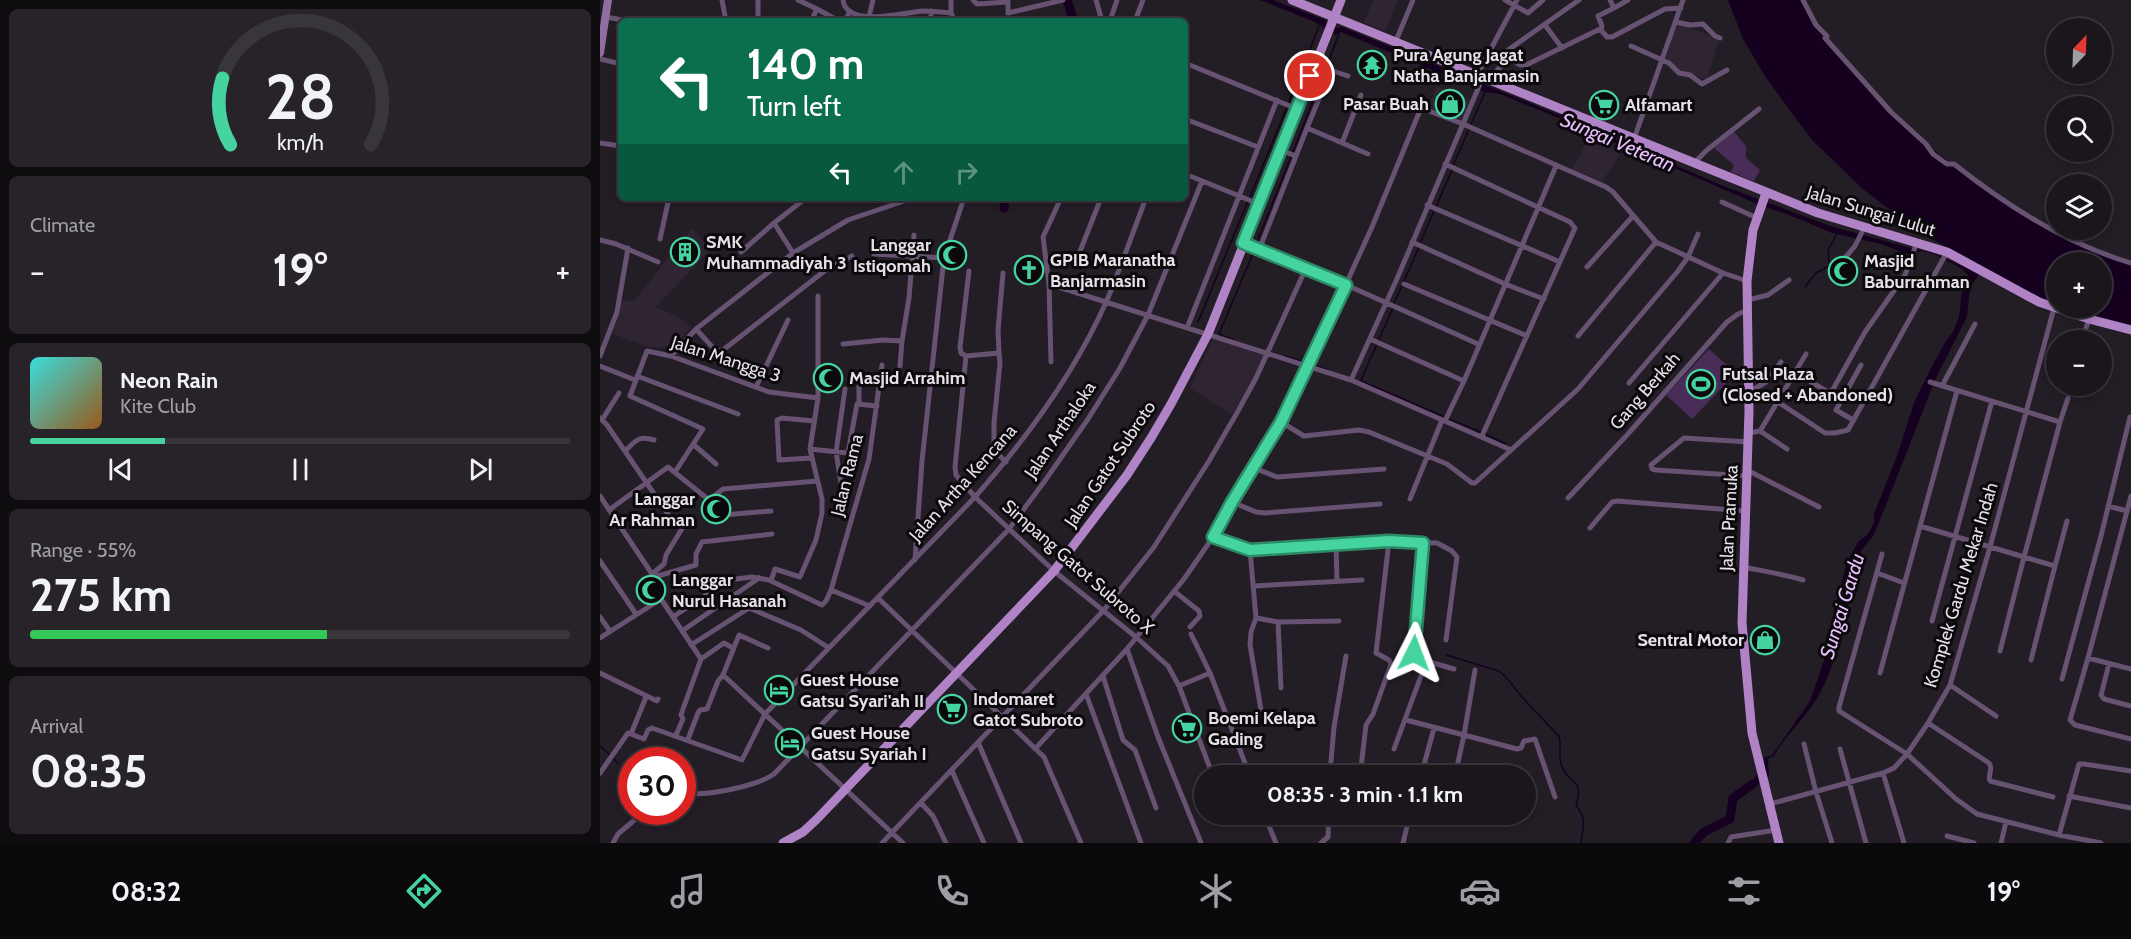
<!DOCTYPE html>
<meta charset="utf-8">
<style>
body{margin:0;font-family:Cabin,sans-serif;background:#272329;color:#f1f3f6;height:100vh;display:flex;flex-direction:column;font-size:22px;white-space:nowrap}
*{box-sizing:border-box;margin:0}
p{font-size:20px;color:#9f9fa3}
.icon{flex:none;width:33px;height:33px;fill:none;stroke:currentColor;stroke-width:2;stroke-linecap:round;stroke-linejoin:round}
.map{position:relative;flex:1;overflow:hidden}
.details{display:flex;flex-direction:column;gap:9px;padding:9px;background:#0e0c0f;width:600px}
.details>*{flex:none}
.banner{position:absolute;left:18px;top:18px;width:570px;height:183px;border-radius:9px;box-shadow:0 3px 9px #0003,0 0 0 2px #38353b;background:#0b6e4f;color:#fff;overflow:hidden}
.needle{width:39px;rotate:23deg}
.controls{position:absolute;left:1446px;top:18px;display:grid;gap:12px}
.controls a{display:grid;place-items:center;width:66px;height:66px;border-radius:50%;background:#1a161c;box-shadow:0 3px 9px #0003,0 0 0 2px #38353b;font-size:30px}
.speed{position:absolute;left:18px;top:747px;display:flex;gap:12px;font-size:30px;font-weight:700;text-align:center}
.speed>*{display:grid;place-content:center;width:78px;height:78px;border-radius:50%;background:#1a161c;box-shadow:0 3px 9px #0003,0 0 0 2px #38353b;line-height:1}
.speed .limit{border:9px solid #d22;background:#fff;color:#111}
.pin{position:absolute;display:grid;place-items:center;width:51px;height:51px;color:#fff;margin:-26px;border:3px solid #fff;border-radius:50%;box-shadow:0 2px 6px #0007}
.me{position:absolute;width:66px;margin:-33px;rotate:3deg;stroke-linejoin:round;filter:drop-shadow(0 0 4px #0008)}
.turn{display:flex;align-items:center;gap:21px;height:126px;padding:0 30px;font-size:27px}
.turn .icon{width:78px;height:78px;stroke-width:2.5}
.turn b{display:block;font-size:42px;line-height:51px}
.lanes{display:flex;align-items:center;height:57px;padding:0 30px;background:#0003;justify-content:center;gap:30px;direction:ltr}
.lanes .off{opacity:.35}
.big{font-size:45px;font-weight:700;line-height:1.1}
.details .card{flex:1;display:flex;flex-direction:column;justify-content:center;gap:9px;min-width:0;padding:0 21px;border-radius:9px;background:#272329}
.details .dial{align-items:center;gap:0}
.dial svg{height:156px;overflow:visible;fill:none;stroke:#38353b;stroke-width:7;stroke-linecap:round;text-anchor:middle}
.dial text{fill:#f1f3f6;stroke:none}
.song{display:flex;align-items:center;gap:18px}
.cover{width:72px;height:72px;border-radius:9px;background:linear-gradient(135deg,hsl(180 70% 55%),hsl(30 70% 35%))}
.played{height:6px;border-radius:3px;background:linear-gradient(90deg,#45d49f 25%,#38353b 25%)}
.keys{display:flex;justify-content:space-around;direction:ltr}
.heat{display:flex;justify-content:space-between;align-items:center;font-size:33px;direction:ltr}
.charge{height:9px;border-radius:4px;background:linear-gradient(90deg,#34c759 55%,#38353b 0)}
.trip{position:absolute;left:594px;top:765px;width:342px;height:60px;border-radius:30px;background:#1a161c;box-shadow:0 3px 9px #0003,0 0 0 2px #38353b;font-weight:700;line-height:60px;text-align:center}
.tab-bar{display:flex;height:96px;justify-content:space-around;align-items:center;background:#0a090b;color:#9f9fa3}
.tab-bar .icon{width:42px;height:42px}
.tab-bar .current{color:#45d49f}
.tab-bar b{font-size:27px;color:#f1f3f6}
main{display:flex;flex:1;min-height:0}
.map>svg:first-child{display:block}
</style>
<main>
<section class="details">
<div class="card dial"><svg viewBox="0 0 100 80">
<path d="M14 69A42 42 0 1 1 86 69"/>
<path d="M14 69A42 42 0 0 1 10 35" stroke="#45d49f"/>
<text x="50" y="56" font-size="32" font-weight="700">28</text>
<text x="50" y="72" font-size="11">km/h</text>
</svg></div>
<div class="card"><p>Climate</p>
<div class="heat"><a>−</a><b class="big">19°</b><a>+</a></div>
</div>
<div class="card">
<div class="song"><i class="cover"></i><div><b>Neon Rain</b><p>Kite Club</p></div></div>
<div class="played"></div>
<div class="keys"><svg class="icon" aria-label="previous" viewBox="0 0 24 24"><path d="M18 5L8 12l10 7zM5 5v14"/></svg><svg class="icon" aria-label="pause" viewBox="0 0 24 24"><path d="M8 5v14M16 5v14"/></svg><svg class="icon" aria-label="next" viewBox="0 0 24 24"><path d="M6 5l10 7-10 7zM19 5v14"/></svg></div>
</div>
<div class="card"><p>Range · 55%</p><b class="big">275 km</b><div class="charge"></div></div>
<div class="card"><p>Arrival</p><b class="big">08:35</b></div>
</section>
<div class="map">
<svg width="1531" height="843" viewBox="0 0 1531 843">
<rect width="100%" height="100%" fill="#231d26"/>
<path fill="#2e2432" d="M773 0H798L786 31 764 23Z
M1077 23 1119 39 1107 80 1064 65Z
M837 86 871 100 863 122 828 108Z
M989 138 1021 153 1002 182 972 169Z
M92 228 111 249 56 307 79 317 91 327 72 348 48 347 13 334 22 300 34 301Z
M613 338 667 355 632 415 590 388Z"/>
<path fill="#4a2c59" d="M1134 132 1146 146V158L1160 170 1154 181 1131 172 1134 165 1114 148Z
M1109 349 1136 373 1092 419 1066 395Z"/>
<path fill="#160020" d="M660 0H673L725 20 727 24 738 28 742 27 964 117 1121 185 1230 226 1307 247 1331 252 1367 268 1370 259 1320 233 1263 189 1212 140 1166 78 1143 39 1128 0H1206L1216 28 1282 103 1329 147 1426 217 1531 264V328L1465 308H1502V262H1456V304L1420 290 1383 268 1370 288 1367 317 1335 380 1282 515 1273 536 1261 551 1256 562C1248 606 1239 662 1216 700 1203 720 1185 736 1174 756L1168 759 1169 776 1156 786 1144 792 1141 788 1153 781 1158 772 1165 768 1164 758 1172 755 1210 701 1224 660 1235 606 1248 559 1259 541 1268 534 1274 523V514L1298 453 1314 403 1331 368 1346 341 1353 332 1359 317 1362 290 1368 275 1361 268 1332 253 1323 251 1307 254 1281 244 1232 233 1202 220 1155 203 978 126 900 94 885 92 741 32 736 35 715 22Z"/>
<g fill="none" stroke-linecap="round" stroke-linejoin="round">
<path stroke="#160020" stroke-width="1.5" d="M689 102 719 26
M871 124 886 90
M693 152 739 34
M853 166 869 129
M650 197 687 107
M836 207 852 170
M820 243 834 211
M655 247 691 157
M804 281 819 247
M1205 287 1216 273 1229 266 1228 251 1237 233
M794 303 802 286
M598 322 648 201
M779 339 793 308
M634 340 619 334 654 251
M684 356 708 363
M713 365 728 370
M761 380 777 344
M761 381 845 417
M849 419 881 432
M885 434 906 444
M846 655 899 671C909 678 914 688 922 697 934 710 946 723 959 736 962 745 958 754 961 764 968 786 985 777 976 805 987 819 983 826 981 843
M0 746 10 755
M13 758 19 764"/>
<path stroke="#160020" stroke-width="9" d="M467 0 474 21
M404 208 405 198
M1094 843 1104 832 1130 819 1133 798 1153 784"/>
<path stroke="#675272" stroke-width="5" d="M122 0 125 16
M158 0V21
M198 0 217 9 211 21
M243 0C246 28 305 13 322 11 332 11 342 12 351 13L355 21
M351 0V13
M373 0 377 4 408 2V13L463 0
M496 0 502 21
M905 0 928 13 943 0
M1203 0 1216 25 1227 36 1225 38 1291 112 1326 144 1333 154 1347 164H1354C1407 206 1466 244 1531 263
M1014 8 1028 0
M217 9 239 21
M331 11V21
M6 17 28 21
M245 21 250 11
M268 21 273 0
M510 21 517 0
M535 21 543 0
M1076 22 1090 25 1103 24 1115 36 1120 38
M945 25 962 48
M1001 29 1002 26 998 16 1014 8 1010 0
M795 43 813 0
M1031 46 1069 63 1079 73 1090 75 1102 84 1127 70
M908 57 920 65H926L1000 29 1007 37H1012L1065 9 1081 8
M0 59 21 64
M585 63 697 109
M730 70 748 76
M877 75 917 0
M889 80 908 58 905 54 908 50 979 0
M816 106 863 124 1006 187 1013 192 1056 242 1123 273 1147 281
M585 119 658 147
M707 128 730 72 715 63
M1034 139 1083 0
M0 143 21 146
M742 143 761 95
M696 156 707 128 768 154
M1094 163 1107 150 1159 109
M845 164 970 222 975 228 882 436
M585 174 659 204
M1122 202 1157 218
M827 205 960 262
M60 239 69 198
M0 240 16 244 58 262
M812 242 905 284 944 299
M643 244 722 274 878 344
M659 250 696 156 680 150
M141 252 174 223
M193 253 174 223 206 198
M274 254 344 258
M475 264 501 198
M987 267 1033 216
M369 271 360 347 361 353 366 356 355 467 356 475 375 497 454 571 536 637 568 666 579 686 613 776
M1233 272 1255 246 1264 228
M449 284 751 380 911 450
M804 284 927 336
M1148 300 1168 295 1189 280
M587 328 677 100
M96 329 116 351 123 350 227 269 252 256
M978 336 1056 242
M770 339 864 381
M1482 340 1489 319
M243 344 283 340 302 341 309 298 314 235
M399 353 398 330 403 273
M0 356 17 312 28 248
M71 356 96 329 193 253 248 220 313 198
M366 356 399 353 400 363 394 423V450L406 462
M451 362 449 284 443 237 461 198
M0 366 35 380
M300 366 302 341
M1195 372 1226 391H1232L1265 332 1305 275 1317 242
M37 376 138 414
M751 380 796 281 883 77
M1029 383 1123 273
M1342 386 1375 324
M156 387 188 320
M1149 392 1166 382 1181 362
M218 398V296
M1178 402 1225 433H1235L1248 430 1347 252
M259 403V384
M0 418 7 425 72 520
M2 420 19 393
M1253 420 1236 410 1261 365
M845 421 864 381 956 166
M681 422 704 436 759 430 769 432 847 464 872 483H875L978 389 1078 271 1088 257 1098 234
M1460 422 1468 398
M1160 431 1187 449
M1149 433 1160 431 1206 354
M94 445 116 464
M210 449 248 453 257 404 277 406
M25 451C36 441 38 435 54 440
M211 458 179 460 177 420 182 418 214 421
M654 468 677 477 784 469
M1147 470 1219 507
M75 472 103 429 30 396 47 351 71 356 169 392 218 398 210 449 222 499V513L216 540 200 577 175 569 171 581
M1147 476 1056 470 1052 469 1051 465 1084 438 1149 442
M241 483 236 452 245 389
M0 496 60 586 61 599
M1531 496 1488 658 1470 720 1475 725 1531 739
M968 498 1027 435 1127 322 1138 314 1148 310
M810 499 842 420
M109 500 123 489 217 481
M632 502 656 512 665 513 780 504
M1508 506 1527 511
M9 510 68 467 109 500 110 513 112 516 171 511
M1320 526 1424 557 1460 422 1330 382
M990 528 1012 502 1017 501 1145 511
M613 537 650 550 789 541 837 543 852 551 857 557 846 640
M736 543 737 581
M650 550 656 618 651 632 650 645 661 710
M1282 554 1239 707V711L1307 754 1356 799 1377 814 1459 835 1501 843
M315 560 322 461 344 258 364 198
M0 561 36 614
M1455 566 1467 521
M1143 567C1163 571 1183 574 1203 580
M1277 573 1304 583
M52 574 64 564 66 555 83 527
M54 577 96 565V554L102 542 172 534
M654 586 762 580
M231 590 269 459 282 365
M574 591 599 611 600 616 590 627
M278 598 444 757 481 843
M61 599 101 659
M0 617 10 631
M73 617 128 580 152 577 169 580 222 605 226 601 231 590 270 606
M656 618 678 622 739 621
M1332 621 1392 401
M678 622 681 688
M82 631 159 578
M591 634 610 673
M0 638 61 599
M91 645 149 608 201 630 229 648
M168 648 139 635 123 675 303 843
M527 649 558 737 601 843
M1400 651 1424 557 1455 566 1431 660
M1488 658 1531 669
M101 659 124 643 133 648
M823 660 854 669
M1509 664 1501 695 1504 699 1531 706
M875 670 864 735 917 749 921 748 924 741 935 739 955 797
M0 673 57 701 58 699
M1280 673 1357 391
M503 676 523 740 535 750 556 808
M1462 679 1501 536 1530 417
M1350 685 1396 716
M579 686 610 673 650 776
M486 694 541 843
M806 720 864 735 855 776
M1328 723 1389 763C1394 770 1387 775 1390 781L1453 797
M31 734 46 697
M76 735 83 719 81 715 83 709 101 659
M88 739 98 713 100 710 107 709 118 681 123 675
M378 742 421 843
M1204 744 1216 792 1232 843
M435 749 527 649 584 579 613 537 632 502 681 422 711 361 772 227 821 108
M794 749 825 665C824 657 815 657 813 649L823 543
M1240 749 1266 843
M352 771 384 843
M0 773 28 733 44 739 48 730 52 728 142 760 165 714 375 497C427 438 475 373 507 300 521 267 533 232 546 198
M1283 773 1304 843
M665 776 672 774 730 773 734 727 746 656
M760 776 766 725 773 714 791 664 789 660 776 653 789 541
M821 776 834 728
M82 792C102 798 157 786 174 774L409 529 444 482 488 419 520 368 548 315 602 181
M1469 796 1531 808
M321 803 333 816 346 843
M1170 804 1283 773 1294 768 1307 754 1328 723 1350 685 1390 547 1454 308
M664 814 676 843
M759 814 760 818
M844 821 845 814
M1459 835 1479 764H1484L1531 771
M1347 836 1374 843
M13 843 18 834 44 812
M282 843 504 610 554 547 609 461 638 411 656 378 706 268
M721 843 728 837 729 814
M803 843 810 814
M1128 843 1131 837 1176 830
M1401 843 1406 822"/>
<path stroke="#906ea1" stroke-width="8" d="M0 53 8 0"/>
<path stroke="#af83c5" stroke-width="9" d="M692 0 1218 213 1347 252 1439 302 1489 319 1531 330
M1166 193 1153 230 1147 281 1149 411 1142 623 1152 733 1179 843
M183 843 203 832 217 819 454 571 527 475 551 438 571 404 608 334 741 0"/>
</g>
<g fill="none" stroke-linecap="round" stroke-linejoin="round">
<g stroke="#2d8a67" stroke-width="15">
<path id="route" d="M710 76 643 243 746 285 681 422 632 502 613 537 650 550 789 541 823 543 814 653"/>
</g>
<use href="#route" stroke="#45d49f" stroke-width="10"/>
</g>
<defs>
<g id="temple-ring" transform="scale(1.5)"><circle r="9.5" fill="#0b090c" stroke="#45d49f" stroke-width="1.5"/><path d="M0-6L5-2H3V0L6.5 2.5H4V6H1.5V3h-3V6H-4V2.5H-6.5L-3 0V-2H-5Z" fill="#45d49f"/></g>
<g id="shop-ring" transform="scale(1.5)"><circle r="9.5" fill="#0b090c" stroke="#45d49f" stroke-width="1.5"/><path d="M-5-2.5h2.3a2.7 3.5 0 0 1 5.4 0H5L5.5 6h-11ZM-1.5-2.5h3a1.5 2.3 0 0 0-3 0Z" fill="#45d49f"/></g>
<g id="supermarket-ring" transform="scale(1.5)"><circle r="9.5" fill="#0b090c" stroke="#45d49f" stroke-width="1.5"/><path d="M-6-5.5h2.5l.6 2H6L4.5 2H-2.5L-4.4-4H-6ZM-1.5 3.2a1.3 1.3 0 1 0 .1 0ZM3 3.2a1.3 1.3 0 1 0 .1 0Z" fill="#45d49f"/></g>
<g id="building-ring" transform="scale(1.5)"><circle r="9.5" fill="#0b090c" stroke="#45d49f" stroke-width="1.5"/><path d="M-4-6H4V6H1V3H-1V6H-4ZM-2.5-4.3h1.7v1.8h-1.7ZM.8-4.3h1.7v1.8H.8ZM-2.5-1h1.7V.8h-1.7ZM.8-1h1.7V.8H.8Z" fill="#45d49f"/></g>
<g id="mosque-ring" transform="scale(1.5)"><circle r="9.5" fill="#0b090c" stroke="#45d49f" stroke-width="1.5"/><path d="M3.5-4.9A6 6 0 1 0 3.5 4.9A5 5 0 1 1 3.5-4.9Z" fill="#45d49f"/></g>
<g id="church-ring" transform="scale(1.5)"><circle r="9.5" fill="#0b090c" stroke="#45d49f" stroke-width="1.5"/><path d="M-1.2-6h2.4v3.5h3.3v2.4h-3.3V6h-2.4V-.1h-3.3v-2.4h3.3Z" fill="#45d49f"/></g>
<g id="stadium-ring" transform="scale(1.5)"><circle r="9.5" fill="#0b090c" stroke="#45d49f" stroke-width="1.5"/><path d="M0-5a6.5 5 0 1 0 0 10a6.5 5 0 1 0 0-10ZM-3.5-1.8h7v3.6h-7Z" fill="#45d49f"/></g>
<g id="hotel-ring" transform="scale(1.5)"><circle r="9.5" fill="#0b090c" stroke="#45d49f" stroke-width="1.5"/><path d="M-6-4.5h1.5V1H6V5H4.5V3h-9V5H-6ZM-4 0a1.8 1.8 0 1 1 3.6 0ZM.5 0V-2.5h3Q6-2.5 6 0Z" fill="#45d49f"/></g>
</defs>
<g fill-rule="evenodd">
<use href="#temple-ring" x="772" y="65"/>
<use href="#shop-ring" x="850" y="104"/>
<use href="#supermarket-ring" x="1004" y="105"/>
<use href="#building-ring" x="85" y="252"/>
<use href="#mosque-ring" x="352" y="255"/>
<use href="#church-ring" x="429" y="270"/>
<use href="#mosque-ring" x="1243" y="271"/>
<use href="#mosque-ring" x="228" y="378"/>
<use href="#stadium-ring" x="1101" y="384"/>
<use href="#mosque-ring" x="116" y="509"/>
<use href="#mosque-ring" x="51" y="590"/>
<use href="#shop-ring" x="1165" y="640"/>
<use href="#hotel-ring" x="179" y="690"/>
<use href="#supermarket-ring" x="352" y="709"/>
<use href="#supermarket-ring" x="587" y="728"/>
<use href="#hotel-ring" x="190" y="743"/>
</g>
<g text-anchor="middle" stroke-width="6" stroke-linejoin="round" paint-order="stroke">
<g font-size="18" font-weight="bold" fill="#e5e1e7" stroke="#0b090c" text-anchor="start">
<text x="793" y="61">Pura Agung Jagat<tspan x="793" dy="21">Natha Banjarmasin</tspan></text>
<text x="829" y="110" text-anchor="end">Pasar Buah</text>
<text x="1025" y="111">Alfamart</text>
<text x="106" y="248">SMK<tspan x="106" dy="21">Muhammadiyah 3</tspan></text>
<text x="331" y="251" text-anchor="end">Langgar<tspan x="331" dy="21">Istiqomah</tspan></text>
<text x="450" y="266">GPIB Maranatha<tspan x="450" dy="21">Banjarmasin</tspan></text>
<text x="1264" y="267">Masjid<tspan x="1264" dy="21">Baburrahman</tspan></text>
<text x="1122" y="380">Futsal Plaza<tspan x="1122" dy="21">(Closed + Abandoned)</tspan></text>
<text x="249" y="384">Masjid Arrahim</text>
<text x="95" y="505" text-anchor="end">Langgar<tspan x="95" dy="21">Ar Rahman</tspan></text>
<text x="72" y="586">Langgar<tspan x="72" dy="21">Nurul Hasanah</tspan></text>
<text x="1144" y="646" text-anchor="end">Sentral Motor</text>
<text x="200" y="686">Guest House<tspan x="200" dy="21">Gatsu Syari'ah II</tspan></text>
<text x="373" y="705">Indomaret<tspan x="373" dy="21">Gatot Subroto</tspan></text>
<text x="608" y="724">Boemi Kelapa<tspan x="608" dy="21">Gading</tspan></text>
<text x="211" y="739">Guest House<tspan x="211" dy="21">Gatsu Syariah I</tspan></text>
</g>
<g font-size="18" fill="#e5e1e7" stroke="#0b090c">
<text transform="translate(1271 211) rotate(17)" y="6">Jalan Sungai Lulut</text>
<text transform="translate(126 359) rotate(18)" y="6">Jalan Mangga 3</text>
<text transform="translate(1045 391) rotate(-49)" y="6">Gang Berkah</text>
<text transform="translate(460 430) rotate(-56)" y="6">Jalan Arthaloka</text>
<text transform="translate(510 464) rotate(-56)" y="6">Jalan Gatot Subroto</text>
<text transform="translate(247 475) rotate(-76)" y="6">Jalan Rama</text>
<text transform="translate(363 483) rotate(-48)" y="6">Jalan Artha Kencana</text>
<text transform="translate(1129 518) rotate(-87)" y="6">Jalan Pramuka</text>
<text transform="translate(478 567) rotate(41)" y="6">Simpang Gatot Subroto X</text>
<text transform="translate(1361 585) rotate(-73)" y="6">Komplek Gardu Mekar Indah</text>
</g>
<g font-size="20" font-style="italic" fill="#e9c0fd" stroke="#0b090c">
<text transform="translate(1018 142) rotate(23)" y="7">Sungai Veteran</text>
<text transform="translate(1242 606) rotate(-73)" y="7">Sungai Gardu</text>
</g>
</g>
</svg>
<div class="controls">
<a><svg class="needle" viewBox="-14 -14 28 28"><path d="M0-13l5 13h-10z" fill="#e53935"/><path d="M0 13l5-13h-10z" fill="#9f9fa3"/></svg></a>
<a><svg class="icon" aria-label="search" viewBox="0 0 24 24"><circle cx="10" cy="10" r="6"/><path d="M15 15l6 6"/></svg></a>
<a><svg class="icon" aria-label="layers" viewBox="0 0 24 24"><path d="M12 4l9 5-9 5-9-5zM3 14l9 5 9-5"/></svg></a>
<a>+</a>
<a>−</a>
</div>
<div class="speed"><div class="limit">30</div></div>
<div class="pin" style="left:710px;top:76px;background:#d93025"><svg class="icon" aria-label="arrive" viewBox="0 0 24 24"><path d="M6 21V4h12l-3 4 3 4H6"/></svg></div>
<svg class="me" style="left:814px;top:653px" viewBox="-20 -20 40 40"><path d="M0-17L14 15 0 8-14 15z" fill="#45d49f" stroke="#fff" stroke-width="4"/></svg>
<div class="trip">08:35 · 3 min · 1.1 km</div>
<div class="banner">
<div class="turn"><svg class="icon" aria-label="left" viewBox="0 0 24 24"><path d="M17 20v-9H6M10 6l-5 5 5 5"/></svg><div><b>140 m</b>Turn left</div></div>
<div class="lanes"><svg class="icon" aria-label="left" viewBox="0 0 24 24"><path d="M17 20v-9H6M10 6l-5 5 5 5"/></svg><svg class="icon off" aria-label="ahead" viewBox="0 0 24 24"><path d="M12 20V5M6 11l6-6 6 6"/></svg><svg class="icon off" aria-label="right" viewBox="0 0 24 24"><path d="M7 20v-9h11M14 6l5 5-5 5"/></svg></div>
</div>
</div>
</main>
<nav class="tab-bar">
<b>08:32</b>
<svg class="icon current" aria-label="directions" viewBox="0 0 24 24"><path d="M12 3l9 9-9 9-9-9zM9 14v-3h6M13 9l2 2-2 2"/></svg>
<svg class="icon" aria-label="music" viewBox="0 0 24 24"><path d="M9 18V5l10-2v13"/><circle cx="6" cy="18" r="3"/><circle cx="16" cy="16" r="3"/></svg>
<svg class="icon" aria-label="phone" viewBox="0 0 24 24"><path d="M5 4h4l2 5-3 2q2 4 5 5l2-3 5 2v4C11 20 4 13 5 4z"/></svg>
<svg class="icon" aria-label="climate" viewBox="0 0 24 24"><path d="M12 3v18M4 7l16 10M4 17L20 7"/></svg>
<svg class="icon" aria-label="car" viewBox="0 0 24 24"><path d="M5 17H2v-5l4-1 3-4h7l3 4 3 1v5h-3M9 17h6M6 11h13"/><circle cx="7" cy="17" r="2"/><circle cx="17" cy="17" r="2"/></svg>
<svg class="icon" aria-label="filters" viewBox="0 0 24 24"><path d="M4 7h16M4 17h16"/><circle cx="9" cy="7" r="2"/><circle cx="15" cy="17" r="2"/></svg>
<b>19°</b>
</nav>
